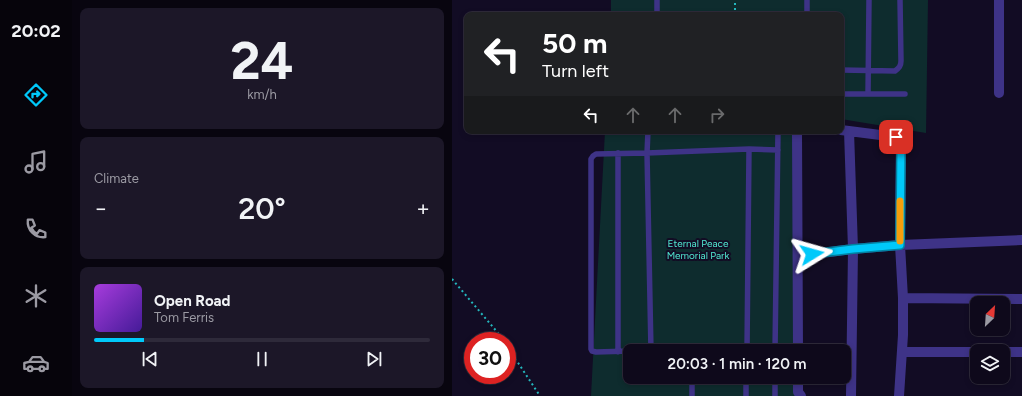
<!DOCTYPE html>
<meta charset="utf-8">
<style>
body{margin:0;font-family:Figtree,sans-serif;background:#1c1728;color:#f1f3f6;height:100vh;display:flex;flex-direction:column;font-size:15px;white-space:nowrap}
*{box-sizing:border-box;margin:0}
p{font-size:13px;color:#9b9aa3}
.icon{flex:none;width:22px;height:22px;fill:none;stroke:currentColor;stroke-width:2;stroke-linecap:round;stroke-linejoin:round}
.map{position:relative;flex:1;overflow:hidden}
.side{display:flex;flex-direction:column;gap:8px;padding:8px;background:#08050f;width:380px}
.side>*{flex:none}
.hud{position:absolute;left:12px;top:12px;width:380px;height:122px;border-radius:8px;box-shadow:0 2px 6px #0003,0 0 0 1px #2e2a3a;background:#202124;color:#fff;overflow:hidden}
.needle{width:26px;rotate:25deg}
.tools{position:absolute;left:518px;top:296px;display:grid;gap:8px}
.tools a{display:grid;place-items:center;width:40px;height:40px;border-radius:8px;background:#0e091b;box-shadow:0 2px 6px #0003,0 0 0 1px #2e2a3a;font-size:20px}
.speed{position:absolute;left:12px;top:332px;display:flex;gap:8px;font-size:20px;font-weight:700;text-align:center}
.speed>*{display:grid;place-content:center;width:52px;height:52px;border-radius:50%;background:#0e091b;box-shadow:0 2px 6px #0003,0 0 0 1px #2e2a3a;line-height:1}
.speed .limit{border:6px solid #d22;background:#fff;color:#111}
.pin{position:absolute;display:grid;place-items:center;width:34px;height:34px;color:#fff;margin:-17px;border-radius:8px;box-shadow:0 2px 6px #0006}
.me{position:absolute;width:44px;margin:-22px;rotate:82deg;stroke-linejoin:round;filter:drop-shadow(0 0 3px #0008)}
.turn{display:flex;align-items:center;gap:14px;height:84px;padding:0 12px;font-size:18px}
.turn .icon{width:52px;height:52px;stroke-width:2.5}
.turn b{display:block;font-size:28px;line-height:34px}
.lanes{display:flex;align-items:center;height:38px;padding:0 12px;background:#0003;justify-content:center;gap:20px;direction:ltr}
.lanes .off{opacity:.35}
.big{font-size:30px;font-weight:600;line-height:1.1}
.side .widget{flex:1;display:flex;flex-direction:column;justify-content:center;gap:6px;min-width:0;padding:0 14px;border-radius:8px;background:#1c1728}
.side .dial{align-items:center;gap:0}
.dial b{font-size:52px;line-height:1}
.song{display:flex;align-items:center;gap:12px}
.cover{width:48px;height:48px;border-radius:6px;background:linear-gradient(135deg,hsl(280 70% 55%),hsl(260 70% 35%))}
.played{height:4px;border-radius:2px;background:linear-gradient(90deg,#00c9fa 15%,#2e2a3a 15%)}
.keys{display:flex;justify-content:space-around;direction:ltr}
.heat{display:flex;justify-content:space-between;align-items:center;font-size:22px;direction:ltr}
.trip{position:absolute;left:171px;top:344px;width:228px;height:40px;border-radius:8px;background:#0e091b;box-shadow:0 2px 6px #0003,0 0 0 1px #2e2a3a;font-weight:600;line-height:40px;text-align:center}
main{display:flex;flex:1;min-height:0}
.menu{display:flex;flex-direction:column;width:72px;justify-content:space-around;align-items:center;background:#06040b;color:#9b9aa3}
.menu .icon{width:28px;height:28px}
.menu .on{color:#00c9fa}
.menu b{font-size:18px;color:#f1f3f6}
.map>svg:first-child{display:block}
</style>
<main>
<nav class="menu">
<b>20:02</b>
<svg class="icon on" aria-label="directions" viewBox="0 0 24 24"><path d="M12 3l9 9-9 9-9-9zM9 14v-3h6M13 9l2 2-2 2"/></svg>
<svg class="icon" aria-label="music" viewBox="0 0 24 24"><path d="M9 18V5l10-2v13"/><circle cx="6" cy="18" r="3"/><circle cx="16" cy="16" r="3"/></svg>
<svg class="icon" aria-label="phone" viewBox="0 0 24 24"><path d="M5 4h4l2 5-3 2q2 4 5 5l2-3 5 2v4C11 20 4 13 5 4z"/></svg>
<svg class="icon" aria-label="climate" viewBox="0 0 24 24"><path d="M12 3v18M4 7l16 10M4 17L20 7"/></svg>
<svg class="icon" aria-label="car" viewBox="0 0 24 24"><path d="M5 17H2v-5l4-1 3-4h7l3 4 3 1v5h-3M9 17h6M6 11h13"/><circle cx="7" cy="17" r="2"/><circle cx="17" cy="17" r="2"/></svg>
</nav>
<section class="side">
<div class="widget dial"><b>24</b><p>km/h</p></div>
<div class="widget"><p>Climate</p>
<div class="heat"><a>−</a><b class="big">20°</b><a>+</a></div>
</div>
<div class="widget">
<div class="song"><i class="cover"></i><div><b>Open Road</b><p>Tom Ferris</p></div></div>
<div class="played"></div>
<div class="keys"><svg class="icon" aria-label="previous" viewBox="0 0 24 24"><path d="M18 5L8 12l10 7zM5 5v14"/></svg><svg class="icon" aria-label="pause" viewBox="0 0 24 24"><path d="M8 5v14M16 5v14"/></svg><svg class="icon" aria-label="next" viewBox="0 0 24 24"><path d="M6 5l10 7-10 7zM19 5v14"/></svg></div>
</div>
</section>
<div class="map">
<svg width="570" height="396" viewBox="0 0 570 396">
<rect width="100%" height="100%" fill="#120c24"/>
<path fill="#0e2c2e" d="M159 0H476L474 133 389 119V15H159Z
M153 131H346L345 351H178V377H345V396H139Z"/>
<g fill="none" stroke-linecap="round" stroke-linejoin="round">
<path stroke="#24b8be" stroke-width="2" stroke-dasharray="2 3" stroke-linecap="butt" d="M283 15V0
M0 279 46 333 52 341
M55 346 88 396"/>
<path stroke="#3e3387" stroke-width="5.5" d="M205 0V15
M355 15V0
M389 70 443 71C447 68 449 66 449 61L448 0
M389 94H453
M416 94 417 0
M196 131 195 153 297 149
M166 153V352
M178 351 144 352 140 351 139 349V159L141 156 144 154 195 153 199 351
M201 351H235
M295 351 297 149 326 150
M323 351 326 131
M240 377V396
M294 396V377
M323 396V377"/>
<path stroke="#3e3387" stroke-width="10" d="M547 93V0
M389 130 444 137 448 141 449 147 448 245 451 298V335L447 396
M345 131 346 351
M397 131 401 249 399 396
M346 256 401 249 448 245 570 240
M451 298 570 299
M451 352H525
M551 352H570
M346 377V392L349 396"/>
</g>
<g fill="none" stroke-linecap="round" stroke-linejoin="round">
<g stroke="#0083a2" stroke-width="10">
<path id="route" d="M360 254 401 249 448 245 449 147 448 141 444 137"/>
</g>
<use href="#route" stroke="#00c9fa" stroke-width="7"/>
<path stroke="#f59e0b" stroke-width="7" d="M448 241V201"/>
</g>
<g text-anchor="middle" stroke-width="4" stroke-linejoin="round" paint-order="stroke">
<g font-size="10" fill="#51e9d2" stroke="#120c24">
<text x="246" y="247">Eternal Peace<tspan x="246" dy="12">Memorial Park</tspan></text>
</g>
</g>
</svg>
<div class="tools">
<a><svg class="needle" viewBox="-14 -14 28 28"><path d="M0-13l5 13h-10z" fill="#e53935"/><path d="M0 13l5-13h-10z" fill="#9b9aa3"/></svg></a>
<a><svg class="icon" aria-label="layers" viewBox="0 0 24 24"><path d="M12 4l9 5-9 5-9-5zM3 14l9 5 9-5"/></svg></a>
</div>
<div class="speed"><div class="limit">30</div></div>
<div class="pin" style="left:444px;top:137px;background:#d93025"><svg class="icon" aria-label="arrive" viewBox="0 0 24 24"><path d="M6 21V4h12l-3 4 3 4H6"/></svg></div>
<svg class="me" style="left:360px;top:254px" viewBox="-20 -20 40 40"><path d="M0-17L14 15 0 8-14 15z" fill="#00c9fa" stroke="#fff" stroke-width="4"/></svg>
<div class="trip">20:03 · 1 min · 120 m</div>
<div class="hud">
<div class="turn"><svg class="icon" aria-label="left" viewBox="0 0 24 24"><path d="M17 20v-9H6M10 6l-5 5 5 5"/></svg><div><b>50 m</b>Turn left</div></div>
<div class="lanes"><svg class="icon" aria-label="left" viewBox="0 0 24 24"><path d="M17 20v-9H6M10 6l-5 5 5 5"/></svg><svg class="icon off" aria-label="ahead" viewBox="0 0 24 24"><path d="M12 20V5M6 11l6-6 6 6"/></svg><svg class="icon off" aria-label="ahead" viewBox="0 0 24 24"><path d="M12 20V5M6 11l6-6 6 6"/></svg><svg class="icon off" aria-label="right" viewBox="0 0 24 24"><path d="M7 20v-9h11M14 6l5 5-5 5"/></svg></div>
</div>
</div>
</main>
